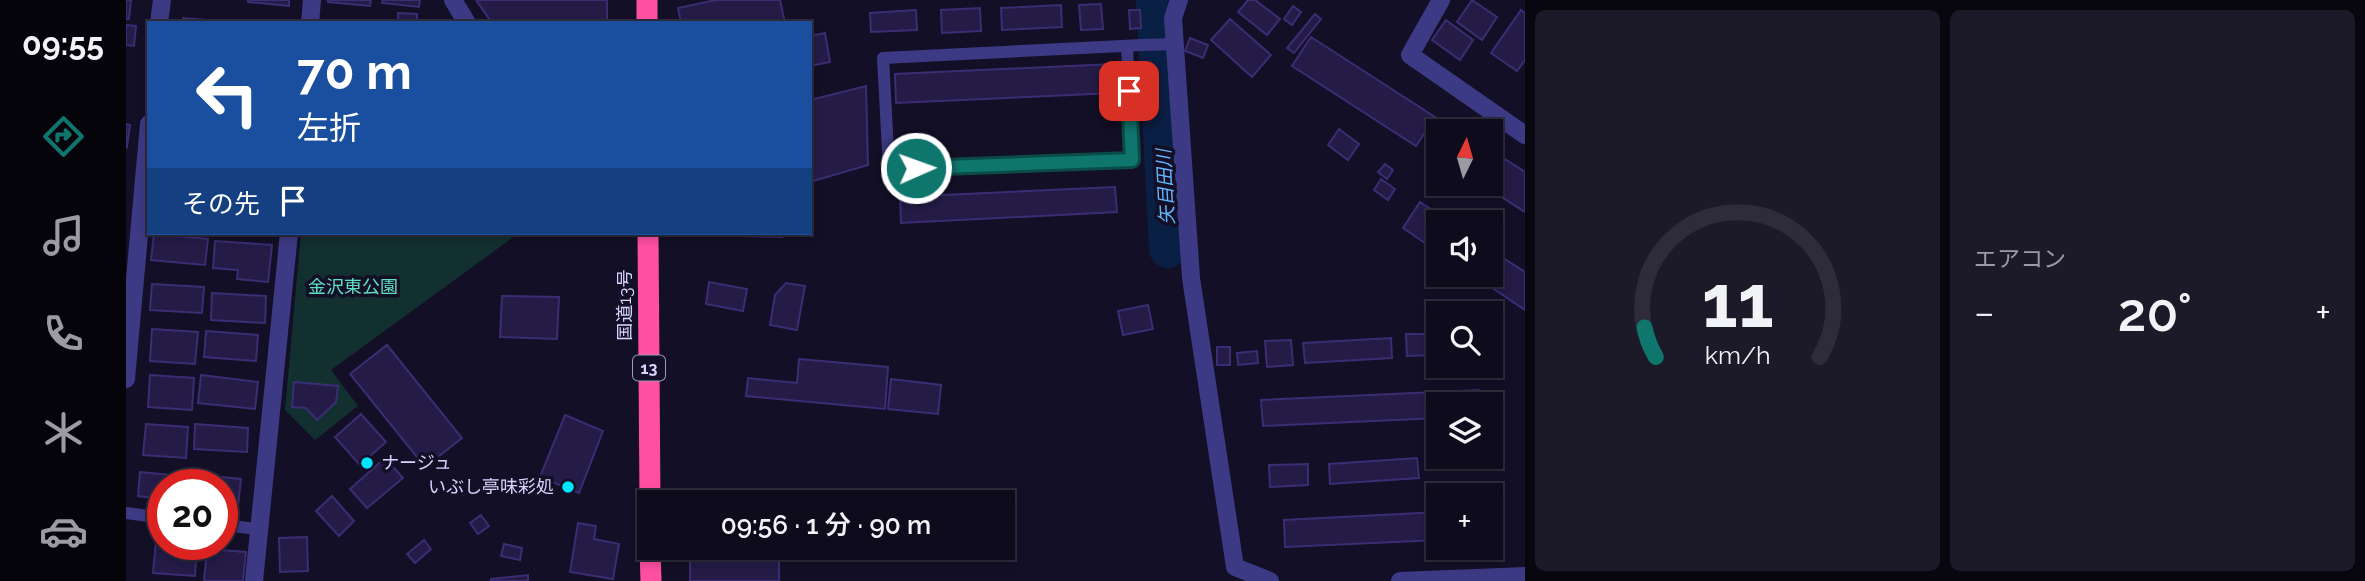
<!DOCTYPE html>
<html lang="ja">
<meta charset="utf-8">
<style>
body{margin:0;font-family:Raleway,"Noto Sans JP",sans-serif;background:#1c1929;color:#f1f3f6;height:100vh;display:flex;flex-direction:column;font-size:26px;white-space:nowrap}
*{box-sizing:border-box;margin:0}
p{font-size:23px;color:#9b9ba3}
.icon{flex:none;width:38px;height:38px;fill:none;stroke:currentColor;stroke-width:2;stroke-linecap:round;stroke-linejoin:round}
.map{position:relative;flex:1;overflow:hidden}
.panel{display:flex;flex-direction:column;gap:10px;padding:10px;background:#08060f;width:840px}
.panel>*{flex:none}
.top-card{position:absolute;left:21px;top:21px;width:665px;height:214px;border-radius:0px;box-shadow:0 4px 10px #0003,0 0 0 2px #2e2b3b;background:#1a4fa0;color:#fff;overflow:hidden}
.needle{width:46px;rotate:5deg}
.buttons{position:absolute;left:1300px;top:119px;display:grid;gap:14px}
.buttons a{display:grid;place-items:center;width:77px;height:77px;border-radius:0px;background:#0e0b1c;box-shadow:0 4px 10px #0003,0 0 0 2px #2e2b3b;font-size:35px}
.speed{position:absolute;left:21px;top:469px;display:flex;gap:14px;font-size:35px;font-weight:700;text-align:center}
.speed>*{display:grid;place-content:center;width:91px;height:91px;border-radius:50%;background:#0e0b1c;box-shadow:0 4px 10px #0003,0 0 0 2px #2e2b3b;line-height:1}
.speed .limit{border:10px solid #d22;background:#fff;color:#111}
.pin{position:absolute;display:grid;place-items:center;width:60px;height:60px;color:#fff;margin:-30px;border-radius:14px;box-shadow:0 4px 10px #0006}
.me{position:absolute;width:77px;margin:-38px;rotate:88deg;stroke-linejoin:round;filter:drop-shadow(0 0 5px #0008)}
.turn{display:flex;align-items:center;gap:24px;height:147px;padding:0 35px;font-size:32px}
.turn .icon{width:91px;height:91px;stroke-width:2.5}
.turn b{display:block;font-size:49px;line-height:60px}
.then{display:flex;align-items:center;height:66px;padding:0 35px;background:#0003;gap:14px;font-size:26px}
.big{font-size:52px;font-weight:600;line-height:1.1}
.panel .card{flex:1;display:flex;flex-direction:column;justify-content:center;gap:10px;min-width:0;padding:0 24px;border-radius:10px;background:#1c1929}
.panel .dial{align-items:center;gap:0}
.dial svg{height:182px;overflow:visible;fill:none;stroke:#2e2b3b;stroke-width:7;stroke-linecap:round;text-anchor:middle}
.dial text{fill:#f1f3f6;stroke:none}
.heat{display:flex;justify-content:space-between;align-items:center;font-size:38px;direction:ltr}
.panel .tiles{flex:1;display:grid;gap:10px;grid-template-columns:repeat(2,1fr)}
.trip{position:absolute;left:511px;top:490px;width:378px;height:70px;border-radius:0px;background:#0e0b1c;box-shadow:0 4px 10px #0003,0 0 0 2px #2e2b3b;font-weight:600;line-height:70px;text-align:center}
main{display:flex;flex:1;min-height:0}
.tabs{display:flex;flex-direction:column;width:126px;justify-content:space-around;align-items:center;background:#06040b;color:#9b9ba3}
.tabs .icon{width:49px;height:49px}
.tabs .current{color:#0f766e}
.tabs b{font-size:32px;color:#f1f3f6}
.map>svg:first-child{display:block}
</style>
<main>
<nav class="tabs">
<b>09:55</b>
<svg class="icon current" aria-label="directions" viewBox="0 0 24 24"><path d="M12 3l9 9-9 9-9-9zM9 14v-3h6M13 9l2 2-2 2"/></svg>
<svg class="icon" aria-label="music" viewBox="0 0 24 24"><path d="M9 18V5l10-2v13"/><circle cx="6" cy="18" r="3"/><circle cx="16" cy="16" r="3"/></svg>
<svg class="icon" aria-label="phone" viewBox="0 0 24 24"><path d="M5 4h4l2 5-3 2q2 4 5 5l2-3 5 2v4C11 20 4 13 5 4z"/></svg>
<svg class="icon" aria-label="climate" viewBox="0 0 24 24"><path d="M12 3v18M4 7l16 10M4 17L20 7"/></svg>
<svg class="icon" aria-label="car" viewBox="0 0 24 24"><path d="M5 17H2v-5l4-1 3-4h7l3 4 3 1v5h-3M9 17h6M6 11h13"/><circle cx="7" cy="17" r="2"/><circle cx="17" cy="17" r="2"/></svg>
</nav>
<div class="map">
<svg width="1399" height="581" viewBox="0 0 1399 581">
<rect width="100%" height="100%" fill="#130f26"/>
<path fill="#12302f" d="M175 233H393L205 370 232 406 189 440 159 410Z"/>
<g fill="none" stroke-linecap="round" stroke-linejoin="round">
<path stroke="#0a1f44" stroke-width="38" d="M1029 0 1042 249"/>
</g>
<path fill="#241b47" stroke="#3b2d73" stroke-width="2" d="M0 0H5L3 19H0Z
M122 0H163V6L122 2Z
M202 0H245L244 6 202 2Z
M257 0H294L293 7 256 3Z
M350 0H481V23H366Z
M590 0H654L659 23H555L552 8Z
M1122 0H1129L1154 19 1141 35 1112 12Z
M1346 0 1371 17 1356 40 1331 22Z
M975 4 977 29 955 30 953 5Z
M935 5 936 27 876 30 875 8Z
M1167 6 1175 12 1166 25 1158 19Z
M854 8 855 31 816 33 815 10Z
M790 10 791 30 745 32 744 13Z
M1003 10H1014L1015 28 1004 29Z
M1395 10 1399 13V60L1391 71 1365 53Z
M272 13 291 14V23H272Z
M1189 14 1195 19 1168 53 1161 48Z
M57 18 104 22V23H57Z
M1104 19 1145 55 1126 77 1085 40Z
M1320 20 1347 40 1334 60 1306 40Z
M0 25 10 26 8 46 0 45Z
M699 33 704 62 684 66V36Z
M1185 37 1309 117 1290 146 1166 66Z
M1064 38 1082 45 1077 58 1059 51Z
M987 64 988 93 770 103 769 74Z
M740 86 742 165 684 182V100Z
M0 124 4 125 1 147 0 146Z
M1213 129 1233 144 1222 160 1202 145Z
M1365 150 1399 172V212L1355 184H1365Z
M1259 164 1267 170 1261 179 1252 172Z
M1255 179 1269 189 1262 200 1248 190Z
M989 187 991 212 775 223 774 197Z
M1294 202 1324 222H1312V252L1277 228Z
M618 233H656V237L618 236Z
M28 234 82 239 79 265 25 260Z
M89 241 146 245 142 282 111 279 112 270 87 268Z
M1365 250 1399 272V310L1347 275H1365Z
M583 282 621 289 617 311 580 304Z
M660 283 679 286 671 330 644 325 649 295Z
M26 284 78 287 76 313 24 310Z
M86 293 140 296 139 323 85 320Z
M376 296 433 297 431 339 374 337Z
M1022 305 1027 329 997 335 992 311Z
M26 329 72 332 69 364 24 361Z
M80 331 132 335 130 361 78 357Z
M1280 334H1308L1309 355 1281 356Z
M1265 338 1266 358 1179 363 1177 343Z
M1165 340 1167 365 1141 367 1139 341Z
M261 345 336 438 299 467 224 374Z
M1091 347H1104V365H1091Z
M1131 351 1132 363 1112 365 1111 353Z
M673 359 762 367 759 409 620 396 622 378 671 383Z
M24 375 68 378 66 410 22 407Z
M75 375 132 382 129 409 72 403Z
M765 379 815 385 812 414 762 409Z
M168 382 212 386 210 402 191 420 180 408 166 407Z
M1353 390 1354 404H1312V418L1137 426 1135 400Z
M235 414 260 442 234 465 209 437Z
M439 415 477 431 453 493 414 477Z
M20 424 62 427 60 458 17 455Z
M69 424 122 428 121 452 68 449Z
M259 458 277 478 241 508 224 489Z
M1291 458 1293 478 1204 484 1203 464Z
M1182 464V485L1144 487 1143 465Z
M14 472 54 476 53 485H37V499L12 496Z
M64 474 115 479 112 506 96 504V485H63Z
M206 496 228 521 213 536 190 511Z
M1376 509 1378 537H1365V510Z
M1312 512V540L1159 547 1158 520Z
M355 515 363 526 352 534 344 523Z
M452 523 470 526 468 539 493 544 487 579 444 572Z
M181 537 182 571 154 572 153 538Z
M298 540 305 549 289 563 281 554Z
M30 541H37V544H71L69 576 27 573Z
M378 544 396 548 394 560 375 556Z
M564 548H653V581H564Z
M81 549 120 552 117 581H78Z
M402 575V581H365V579Z"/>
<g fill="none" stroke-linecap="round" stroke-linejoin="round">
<path stroke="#3d3a85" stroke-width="12" d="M1001 46 1006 160 763 169 757 58 1016 45 1049 44
M0 513 37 518
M96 525 133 529"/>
<path stroke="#3d3a85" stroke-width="18" d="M327 0 341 23
M1053 0 1047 18 1065 278 1109 567 1144 581
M1315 0 1284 55 1399 135
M33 23 36 0
M184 23 186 0
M0 379 23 124
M128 581 163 233
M1274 581 1399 576"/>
<path stroke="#ff4fa3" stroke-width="21" d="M521 0V23
M522 233 524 502
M524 548 525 581"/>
</g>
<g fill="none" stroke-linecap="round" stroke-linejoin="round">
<g stroke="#0a4d48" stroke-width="18">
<path id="route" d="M790 168 1006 160 1003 91"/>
</g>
<use href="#route" stroke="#0f766e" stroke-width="12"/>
</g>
<g fill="#00e5ff" stroke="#130f26" stroke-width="2.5">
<circle cx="241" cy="463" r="7"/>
<circle cx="442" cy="487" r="7"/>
</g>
<g text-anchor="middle" stroke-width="7" stroke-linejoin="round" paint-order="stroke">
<rect fill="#130f26" stroke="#9e99be" stroke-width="2" x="507" y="355.5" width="32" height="25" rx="5"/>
<g font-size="16" font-weight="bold" fill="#d9d4ff">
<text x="523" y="374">13</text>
</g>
<g font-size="18" fill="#5fe0c0" stroke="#130f26">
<text x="227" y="293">金沢東公園</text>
</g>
<g font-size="18" fill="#d9d4ff" stroke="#130f26">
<text transform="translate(499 305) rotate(-90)" y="6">国道13号</text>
</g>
<g font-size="18" fill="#d9d4ff" stroke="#130f26" text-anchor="start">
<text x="255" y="469">ナージュ</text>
<text x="428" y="493" text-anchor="end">いぶし亭味彩処</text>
</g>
<g font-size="19" font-style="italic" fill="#62b6ff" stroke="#130f26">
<text transform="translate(1039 187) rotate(-93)" y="7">矢目田川</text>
</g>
</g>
</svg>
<div class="buttons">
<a><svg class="needle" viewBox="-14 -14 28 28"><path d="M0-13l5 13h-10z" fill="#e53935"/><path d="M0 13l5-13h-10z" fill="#9b9ba3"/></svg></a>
<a><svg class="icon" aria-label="sound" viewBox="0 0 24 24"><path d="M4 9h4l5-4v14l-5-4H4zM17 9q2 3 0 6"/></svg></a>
<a><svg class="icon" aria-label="search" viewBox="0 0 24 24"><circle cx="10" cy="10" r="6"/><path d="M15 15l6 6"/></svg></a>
<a><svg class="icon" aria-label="layers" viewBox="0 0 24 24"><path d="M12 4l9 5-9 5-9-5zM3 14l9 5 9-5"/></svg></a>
<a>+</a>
</div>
<div class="speed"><div class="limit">20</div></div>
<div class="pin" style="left:1003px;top:91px;background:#d93025"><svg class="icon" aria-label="arrive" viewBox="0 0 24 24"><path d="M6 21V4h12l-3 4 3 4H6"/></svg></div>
<svg class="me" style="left:790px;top:168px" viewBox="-20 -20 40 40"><circle r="17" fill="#0f766e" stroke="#fff" stroke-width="3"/><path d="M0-11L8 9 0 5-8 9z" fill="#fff"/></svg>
<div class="trip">09:56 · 1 分 · 90 m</div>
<div class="top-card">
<div class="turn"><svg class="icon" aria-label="left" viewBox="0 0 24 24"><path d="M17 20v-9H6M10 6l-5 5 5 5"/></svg><div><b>70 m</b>左折</div></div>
<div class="then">その先<svg class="icon" aria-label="arrive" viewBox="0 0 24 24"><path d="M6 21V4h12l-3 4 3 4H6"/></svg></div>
</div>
</div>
<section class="panel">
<div class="tiles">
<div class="card dial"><svg viewBox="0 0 100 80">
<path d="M14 69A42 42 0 1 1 86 69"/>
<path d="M14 69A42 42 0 0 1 9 56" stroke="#0f766e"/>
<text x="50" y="56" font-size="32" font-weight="700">11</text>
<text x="50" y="72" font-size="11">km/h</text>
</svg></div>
<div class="card"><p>エアコン</p>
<div class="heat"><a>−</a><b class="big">20°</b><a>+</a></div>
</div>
</div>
</section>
</main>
